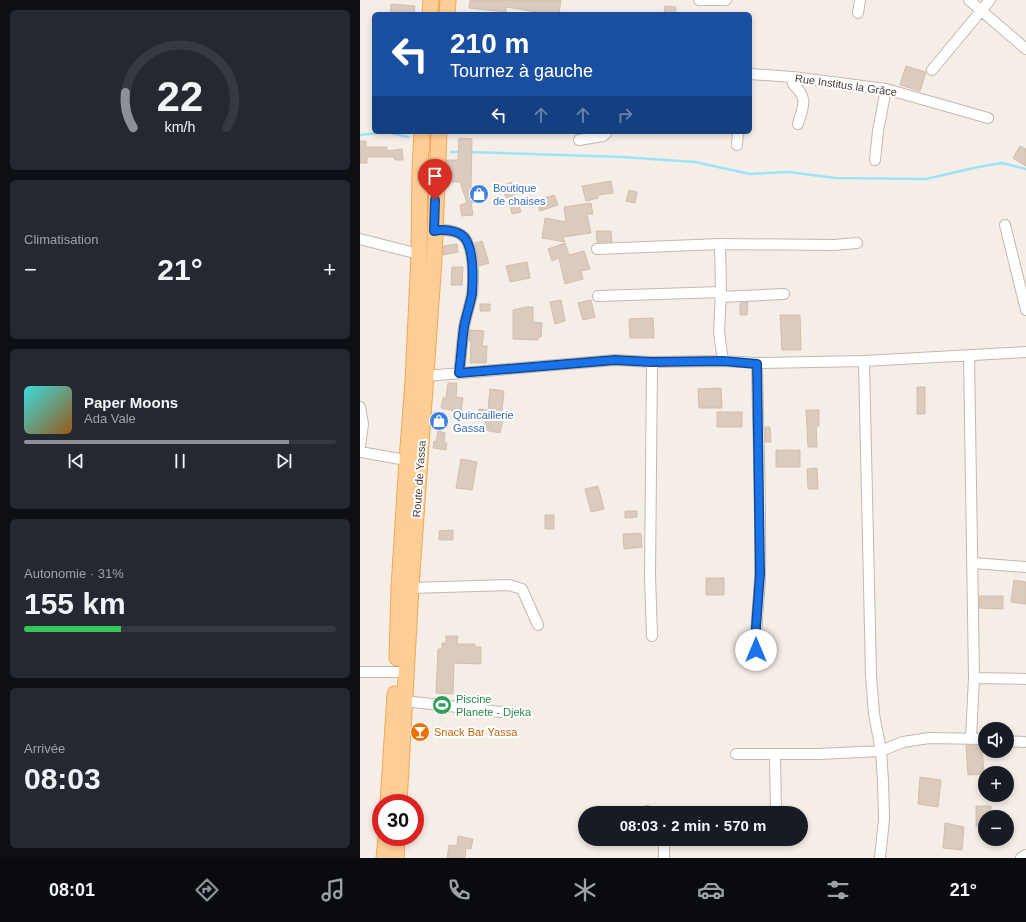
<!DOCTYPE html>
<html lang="fr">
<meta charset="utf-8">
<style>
body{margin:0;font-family:Helvetica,sans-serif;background:#242831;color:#f1f3f6;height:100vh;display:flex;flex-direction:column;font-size:15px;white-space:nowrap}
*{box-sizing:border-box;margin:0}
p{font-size:13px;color:#9ea1a6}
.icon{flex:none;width:22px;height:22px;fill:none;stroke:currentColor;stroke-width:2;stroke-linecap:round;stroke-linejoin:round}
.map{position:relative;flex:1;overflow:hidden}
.sheet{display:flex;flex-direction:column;gap:10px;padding:10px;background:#0d0f14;width:360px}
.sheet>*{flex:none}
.hud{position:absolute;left:12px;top:12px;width:380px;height:122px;border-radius:6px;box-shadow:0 2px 6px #0003;background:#1a4fa0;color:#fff;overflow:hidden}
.buttons{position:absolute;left:618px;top:722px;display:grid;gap:8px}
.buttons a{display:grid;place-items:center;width:36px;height:36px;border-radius:50%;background:#171b24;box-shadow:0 2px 6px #0003;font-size:20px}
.speed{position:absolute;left:12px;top:794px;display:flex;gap:8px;font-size:20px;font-weight:700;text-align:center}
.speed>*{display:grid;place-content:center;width:52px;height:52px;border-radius:50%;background:#171b24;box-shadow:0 2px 6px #0003;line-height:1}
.speed .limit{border:6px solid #d22;background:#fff;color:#111}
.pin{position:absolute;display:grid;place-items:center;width:34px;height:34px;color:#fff;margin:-41px -17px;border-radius:50% 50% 50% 0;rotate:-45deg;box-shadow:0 0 4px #0007}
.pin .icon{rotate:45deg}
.me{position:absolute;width:44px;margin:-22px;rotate:0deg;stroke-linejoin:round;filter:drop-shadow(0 0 3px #0008)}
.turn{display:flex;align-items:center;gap:14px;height:84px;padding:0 12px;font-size:18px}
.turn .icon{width:52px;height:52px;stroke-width:2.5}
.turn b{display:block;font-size:28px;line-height:34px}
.lanes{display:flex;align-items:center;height:38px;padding:0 12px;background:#0003;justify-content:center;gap:20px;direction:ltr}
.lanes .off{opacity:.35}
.big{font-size:30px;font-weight:800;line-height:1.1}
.sheet .card{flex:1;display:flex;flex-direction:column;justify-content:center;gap:6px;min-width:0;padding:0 14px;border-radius:6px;background:#242831}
.sheet .dial{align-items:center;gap:0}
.dial svg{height:104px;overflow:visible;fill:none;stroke:#363941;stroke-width:7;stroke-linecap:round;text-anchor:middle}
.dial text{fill:#f1f3f6;stroke:none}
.song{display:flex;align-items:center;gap:12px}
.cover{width:48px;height:48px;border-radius:6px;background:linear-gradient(135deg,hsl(180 70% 55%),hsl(30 70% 35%))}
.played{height:4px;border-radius:2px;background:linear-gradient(90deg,#8c9099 85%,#363941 85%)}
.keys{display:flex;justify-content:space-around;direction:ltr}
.heat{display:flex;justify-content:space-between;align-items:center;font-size:22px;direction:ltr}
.charge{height:6px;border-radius:3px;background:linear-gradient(90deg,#34c759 31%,#363941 0)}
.trip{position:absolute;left:218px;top:806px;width:230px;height:40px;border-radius:20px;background:#171b24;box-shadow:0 2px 6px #0003;font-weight:800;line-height:40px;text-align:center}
.tab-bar{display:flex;height:64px;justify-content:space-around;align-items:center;background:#090b0e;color:#9ea1a6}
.tab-bar .icon{width:28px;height:28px}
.tab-bar .current{color:#8c9099}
.tab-bar b{font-size:18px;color:#f1f3f6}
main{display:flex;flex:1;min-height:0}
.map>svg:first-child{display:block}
</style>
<main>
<section class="sheet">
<div class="card dial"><svg viewBox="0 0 100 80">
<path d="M14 69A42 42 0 1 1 86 69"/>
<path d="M14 69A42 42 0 0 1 8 42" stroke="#8c9099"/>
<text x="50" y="56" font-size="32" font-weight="700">22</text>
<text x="50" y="72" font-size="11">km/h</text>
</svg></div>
<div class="card"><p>Climatisation</p>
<div class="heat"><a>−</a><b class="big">21°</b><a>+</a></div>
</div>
<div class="card">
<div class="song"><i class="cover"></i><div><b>Paper Moons</b><p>Ada Vale</p></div></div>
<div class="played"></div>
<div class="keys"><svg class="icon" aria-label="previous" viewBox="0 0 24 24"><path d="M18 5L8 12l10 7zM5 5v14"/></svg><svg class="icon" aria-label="pause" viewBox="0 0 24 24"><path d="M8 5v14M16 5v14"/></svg><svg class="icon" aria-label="next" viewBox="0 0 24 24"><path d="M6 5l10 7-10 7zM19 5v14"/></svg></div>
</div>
<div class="card"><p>Autonomie · 31%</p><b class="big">155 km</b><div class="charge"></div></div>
<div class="card"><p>Arrivée</p><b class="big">08:03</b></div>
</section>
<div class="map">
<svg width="666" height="858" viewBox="0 0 666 858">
<rect width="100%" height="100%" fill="#f5eee7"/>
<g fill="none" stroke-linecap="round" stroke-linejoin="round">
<path stroke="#9de3f8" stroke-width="2.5" d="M0 135 26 132 48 137
M91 152H102
M109 152 262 157 335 162 390 174 428 172 476 178 566 179 618 167 642 163 666 169"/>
</g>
<path fill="#dbcabe" stroke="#d4bead" d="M110 0H201L199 14H188L146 7V12L109 8Z
M31 4 55 6 54 14H30Z
M305 6 316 7 315 14H304Z
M546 66 566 72 560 91 540 85Z
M99 138 112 139 111 187 116 202 111 203 113 215 102 216 100 205 107 203 100 182H86L87 160H98Z
M0 141H6V147H27V151L42 149 43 160H35L34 157H7V163H0Z
M660 146 666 149V166L653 158Z
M251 181 253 193 238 195V198L226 201 222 186Z
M152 182 161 212 152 214 148 197 146 198 142 186Z
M269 190 277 192 275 203 266 201Z
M194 195 198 205 180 211 176 201Z
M231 203 233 214H227L231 233 203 237 205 242 182 238 185 218 206 222 204 207Z
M236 231H251L252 242H237Z
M122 241 129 263 119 266 115 243Z
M205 243 209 255 224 251 230 269 221 271 223 279 205 284 199 258 192 261 188 249Z
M97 244 98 252 83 255 84 246Z
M167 262 170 278 150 282 146 266Z
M92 267H103L102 285H91Z
M201 300 205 321 195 324 190 302Z
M231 300 235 317 223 320 218 303Z
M388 302 387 315H380V303Z
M120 304H130V311H120Z
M166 307H173V322L182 323 181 337H178V340L153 339V310Z
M420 315H440L441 350H422Z
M293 318 294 338H270L269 319Z
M110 330 124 331 122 346H127L126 363H110L111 341H109Z
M88 383H97L96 397 103 398 101 412 81 408 83 398H86Z
M557 387H565V414H557Z
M361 388 362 408H339L338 389Z
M130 389 144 391 141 419 143 420 140 433 124 430 126 417 118 416 119 409 128 410Z
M446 410H459V426H456L457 447H448Z
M74 412 85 413 83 427H72Z
M357 412H382V427H357Z
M405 427H410L411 442H405Z
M78 431 85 433 84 443H87L86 450 73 448 74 441 76 442Z
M416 450H440V467H416Z
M101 459 117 462 112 490 96 488Z
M457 468 458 489H448L447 469Z
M238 486 244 509 231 512 225 489Z
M265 511H277V517L265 518Z
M185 515H194V529H185Z
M93 530V540H79V531Z
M281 533 282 547 264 549 263 534Z
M346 578H364V595H346Z
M654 580 666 582V604L651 602Z
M619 596H643V609L619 608Z
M86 636H98L97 644H115V647H121V664L94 663 93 694 76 693 78 649H82V643H86Z
M606 745H622L624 774 608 775Z
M560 777 581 780 578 807 558 804Z
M616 806H631V817H625V826H616Z
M585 823 604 827 602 850 583 848Z
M98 836 113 839 111 849 106 848 105 858H87L89 845 97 846Z"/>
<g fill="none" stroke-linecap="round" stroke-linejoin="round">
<g stroke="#c5b7ab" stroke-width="12">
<path id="minor" d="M339 0H366
M609 0 666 49
M498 13 500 0
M572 70 630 0
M390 74 432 77 526 89 628 118
M432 77 433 84C449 99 443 106 438 124
M219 140 243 136 247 132
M377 145 378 132
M515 160 518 131 526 89
M645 225 666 310
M74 231C83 229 97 230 104 237 114 248 114 279 112 294 110 305 106 316 104 327 102 342 101 358 99 373
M0 239 59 254
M360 244 361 292 359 332 363 361
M237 249 360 244 474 245 497 243
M238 296 361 292
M360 297 424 294
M609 355 614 678 611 738
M504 361 511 675 514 714 521 751 523 780 524 819 520 858
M292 362 290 575 292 636
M397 363C398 433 401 503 400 573 400 602 393 632 398 661
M66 376 255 360 292 362 363 361 397 363 504 361 666 352
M0 407 3 424 0 446
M0 452 52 461
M613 563 666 567
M51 588 149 585 162 589 178 625
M0 672H46
M614 678 666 679
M45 701 141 712
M647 741 664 742
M376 754H458L521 751 543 742 569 738 625 739
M415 755 416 813
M287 811 290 813
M304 839V858
M661 858 666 855"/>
</g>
<g stroke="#f0a759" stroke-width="17">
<path id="primary" d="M70 14 71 0
M87 14 88 0
M37 658 39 587 47 460 53 381 59 254 60 169 62 132
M28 803 35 694
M39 803 51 588 74 260 79 132
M24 858 26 837
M36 858 37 837"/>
</g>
<use href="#minor" stroke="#fff" stroke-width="10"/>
<use href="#primary" stroke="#ffce96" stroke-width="15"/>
</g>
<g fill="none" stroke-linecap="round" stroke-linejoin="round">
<g stroke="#114b97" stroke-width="10">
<path id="route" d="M75 200 74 231C83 229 97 230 104 237 114 248 113 279 112 294 110 305 106 316 104 327 102 342 101 358 99 373L255 360 292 362 363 361 397 364 400 574 396 627V650"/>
</g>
<use href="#route" stroke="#1a73e8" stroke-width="7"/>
</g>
<defs>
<g id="shop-disc" transform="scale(1)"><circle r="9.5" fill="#3f7fe0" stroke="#fff"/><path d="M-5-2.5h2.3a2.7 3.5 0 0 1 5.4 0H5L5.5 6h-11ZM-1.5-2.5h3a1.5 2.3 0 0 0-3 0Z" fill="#fff"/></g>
<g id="stadium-disc" transform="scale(1)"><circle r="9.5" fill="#2e9e5b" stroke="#fff"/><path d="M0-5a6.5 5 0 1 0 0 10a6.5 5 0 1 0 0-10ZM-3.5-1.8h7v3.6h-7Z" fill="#fff"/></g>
<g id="bar-disc" transform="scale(1)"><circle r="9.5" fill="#e8710a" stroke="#fff"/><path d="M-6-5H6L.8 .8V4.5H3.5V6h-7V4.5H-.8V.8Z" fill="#fff"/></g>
</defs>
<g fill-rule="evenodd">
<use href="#shop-disc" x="119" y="194"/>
<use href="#shop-disc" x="79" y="421"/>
<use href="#stadium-disc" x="82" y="705"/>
<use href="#bar-disc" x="60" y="732"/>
</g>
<g text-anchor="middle" stroke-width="4" stroke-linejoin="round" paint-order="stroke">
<g font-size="11" fill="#493d35" stroke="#fff">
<text transform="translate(486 85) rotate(8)" y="4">Rue Institus la Grâce</text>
<text transform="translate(59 479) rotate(-86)" y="4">Route de Yassa</text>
</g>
<g font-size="11" fill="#366cbe" stroke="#fff" text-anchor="start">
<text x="133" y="192">Boutique<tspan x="133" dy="13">de chaises</tspan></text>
<text x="93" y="419">Quincaillerie<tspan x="93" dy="13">Gassa</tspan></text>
</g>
<g font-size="11" fill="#27864d" stroke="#fff" text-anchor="start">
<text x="96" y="703">Piscine<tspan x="96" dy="13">Planete - Djeka</tspan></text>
</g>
<g font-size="11" fill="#c56008" stroke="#fff" text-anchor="start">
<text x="74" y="736">Snack Bar Yassa</text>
</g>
</g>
</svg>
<div class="buttons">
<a><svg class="icon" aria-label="sound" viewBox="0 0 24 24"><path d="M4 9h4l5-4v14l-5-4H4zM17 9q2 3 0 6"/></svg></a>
<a>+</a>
<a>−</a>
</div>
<div class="speed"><div class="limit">30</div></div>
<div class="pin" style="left:75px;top:200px;background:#d93025"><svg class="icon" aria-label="arrive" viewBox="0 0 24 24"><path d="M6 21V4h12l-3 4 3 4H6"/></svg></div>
<svg class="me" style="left:396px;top:650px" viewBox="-20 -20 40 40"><circle r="19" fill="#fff"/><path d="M0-13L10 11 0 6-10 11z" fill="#1a73e8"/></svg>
<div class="trip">08:03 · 2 min · 570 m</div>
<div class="hud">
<div class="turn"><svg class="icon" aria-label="left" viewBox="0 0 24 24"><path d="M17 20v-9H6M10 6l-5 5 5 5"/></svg><div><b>210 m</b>Tournez à gauche</div></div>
<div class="lanes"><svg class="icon" aria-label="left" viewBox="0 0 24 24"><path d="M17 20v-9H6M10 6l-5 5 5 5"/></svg><svg class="icon off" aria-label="ahead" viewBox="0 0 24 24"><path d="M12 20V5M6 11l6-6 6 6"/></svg><svg class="icon off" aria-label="ahead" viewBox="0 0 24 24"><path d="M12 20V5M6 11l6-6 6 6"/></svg><svg class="icon off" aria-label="right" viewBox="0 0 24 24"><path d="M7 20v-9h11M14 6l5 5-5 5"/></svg></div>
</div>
</div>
</main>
<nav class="tab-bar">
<b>08:01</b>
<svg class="icon current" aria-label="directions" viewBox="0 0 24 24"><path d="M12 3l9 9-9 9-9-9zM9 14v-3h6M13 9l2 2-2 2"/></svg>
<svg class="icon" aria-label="music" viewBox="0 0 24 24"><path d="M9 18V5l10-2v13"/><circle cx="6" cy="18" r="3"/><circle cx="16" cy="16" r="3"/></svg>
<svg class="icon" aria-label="phone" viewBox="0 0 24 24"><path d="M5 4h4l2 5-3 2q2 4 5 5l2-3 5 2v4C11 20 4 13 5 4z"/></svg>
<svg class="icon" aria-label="climate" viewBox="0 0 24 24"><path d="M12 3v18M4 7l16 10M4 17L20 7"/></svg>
<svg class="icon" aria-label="car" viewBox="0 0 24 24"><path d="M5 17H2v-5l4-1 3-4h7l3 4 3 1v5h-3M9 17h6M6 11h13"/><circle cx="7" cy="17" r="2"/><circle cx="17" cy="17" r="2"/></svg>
<svg class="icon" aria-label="filters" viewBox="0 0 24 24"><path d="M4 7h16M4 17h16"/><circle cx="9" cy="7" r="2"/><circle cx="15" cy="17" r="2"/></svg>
<b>21°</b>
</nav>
